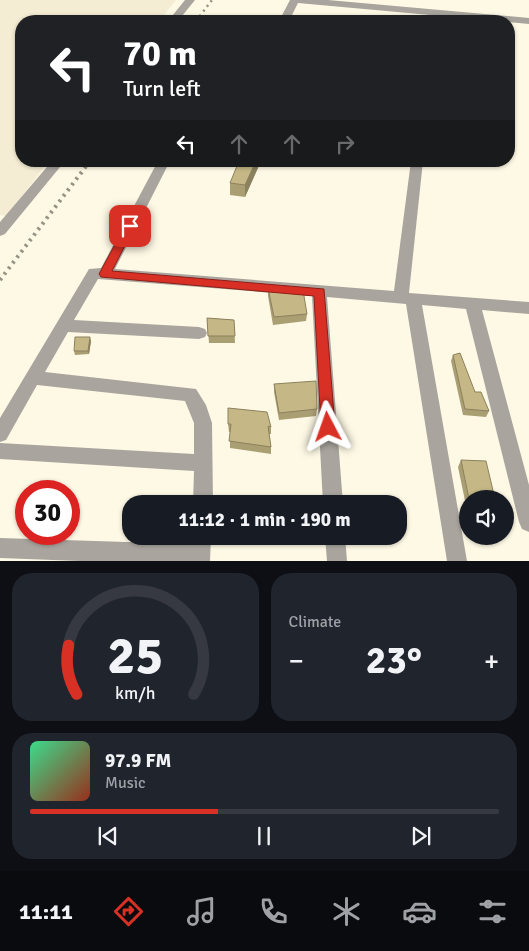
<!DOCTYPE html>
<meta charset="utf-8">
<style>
body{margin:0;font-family:Signika,sans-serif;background:#20242c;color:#f1f3f6;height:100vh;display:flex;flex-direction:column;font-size:19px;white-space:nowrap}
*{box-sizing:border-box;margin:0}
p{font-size:16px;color:#9ea1a6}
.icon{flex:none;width:28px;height:28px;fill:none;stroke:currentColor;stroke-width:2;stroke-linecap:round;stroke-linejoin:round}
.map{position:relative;height:561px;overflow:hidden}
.side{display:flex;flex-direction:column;gap:12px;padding:12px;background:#0d0f14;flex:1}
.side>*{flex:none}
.hud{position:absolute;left:15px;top:15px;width:500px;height:152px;border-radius:20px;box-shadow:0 1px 4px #0004;background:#202124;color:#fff;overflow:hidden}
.fabs{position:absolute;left:459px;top:490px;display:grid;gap:10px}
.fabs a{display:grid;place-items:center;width:55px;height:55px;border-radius:50%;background:#171b24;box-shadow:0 1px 4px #0004;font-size:25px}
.speed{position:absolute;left:15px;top:480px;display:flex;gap:10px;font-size:25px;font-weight:700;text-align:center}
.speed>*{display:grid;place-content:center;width:65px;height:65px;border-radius:50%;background:#171b24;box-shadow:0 1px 4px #0004;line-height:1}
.speed .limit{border:8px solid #d22;background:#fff;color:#111}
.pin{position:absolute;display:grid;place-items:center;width:42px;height:42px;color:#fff;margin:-21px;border-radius:10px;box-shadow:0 2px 8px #0006}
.me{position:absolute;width:55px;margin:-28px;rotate:356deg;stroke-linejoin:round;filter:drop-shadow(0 0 4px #0008)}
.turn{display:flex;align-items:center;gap:18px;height:105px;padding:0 25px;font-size:22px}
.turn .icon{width:65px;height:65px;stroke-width:2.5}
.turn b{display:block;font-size:35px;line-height:42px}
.lanes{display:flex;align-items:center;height:48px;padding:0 25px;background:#0003;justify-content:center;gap:25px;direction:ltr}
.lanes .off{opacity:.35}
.big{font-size:38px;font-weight:800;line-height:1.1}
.side .tile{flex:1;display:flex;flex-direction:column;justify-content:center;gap:8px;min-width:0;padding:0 18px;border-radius:20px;background:#20242c}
.side .dial{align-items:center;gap:0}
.dial svg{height:130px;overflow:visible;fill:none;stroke:#363941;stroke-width:7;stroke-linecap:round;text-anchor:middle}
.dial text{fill:#f1f3f6;stroke:none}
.song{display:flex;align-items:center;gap:15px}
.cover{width:60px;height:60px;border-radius:8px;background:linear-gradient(135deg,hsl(150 70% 55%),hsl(10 70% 35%))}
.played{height:5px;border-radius:2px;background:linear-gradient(90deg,#d93025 40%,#363941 40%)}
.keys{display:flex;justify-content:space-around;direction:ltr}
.heat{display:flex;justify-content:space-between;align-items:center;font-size:28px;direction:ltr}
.side .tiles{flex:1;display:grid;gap:12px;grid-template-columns:1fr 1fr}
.tile:last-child{grid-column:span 2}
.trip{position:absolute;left:122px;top:495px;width:285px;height:50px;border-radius:20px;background:#171b24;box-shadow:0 1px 4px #0004;font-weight:800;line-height:50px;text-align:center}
.menu{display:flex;height:80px;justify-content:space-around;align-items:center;background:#090b0e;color:#9ea1a6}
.menu .icon{width:35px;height:35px}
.menu .on{color:#d93025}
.menu b{font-size:22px;color:#f1f3f6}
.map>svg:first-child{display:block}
</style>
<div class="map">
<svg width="529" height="561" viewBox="0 0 529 561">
<rect width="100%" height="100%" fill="#fef9e5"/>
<path fill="#f5edd3" d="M0 0H176L159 21H21V161H49L6 216 0 215Z"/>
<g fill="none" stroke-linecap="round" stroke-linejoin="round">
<path fill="#a9a59e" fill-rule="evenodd" d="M185 0H195L178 21H168Z
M290 0H328L529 18V24L298 3 289 21H279Z
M52 161H65L5 234 0 236V222Z
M158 161H170L115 269 394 291 411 161H423L409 293 529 302V314L482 310 529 485V532L522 529 519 522 466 309 422 305 467 561H447L406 304 327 297 343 504H323L312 296 98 279 74 320 199 327 205 329 207 333 205 337 199 339 68 332 45 372 196 389 206 405 212 423 213 504H193L194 471 0 459V443L194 454V423L185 401 37 385 6 440 0 442V418L89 269 101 268Z
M191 536H211L210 561H79L0 558V538L190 544Z
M325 536H345L347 561H327Z"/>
<path stroke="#969284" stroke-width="2.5" stroke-dasharray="2 4" stroke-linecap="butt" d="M196 21 212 0"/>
<path stroke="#969284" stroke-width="4" stroke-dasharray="2.5 4.5" stroke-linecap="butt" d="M0 280 90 161"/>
</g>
<path fill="#aa9e73" d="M261 161 245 197 230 195V183Z
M268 288 307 314 306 321 273 325 268 296Z
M207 318 234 320 235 343H209Z
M91 341 89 354 75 355 74 351Z
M453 355 475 392 489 411 486 417 463 415 451 361Z
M274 384 317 409 316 416 279 420 274 392Z
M228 424 271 427V434H269L271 447V454L230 448V432H229Z
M461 460 495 499H468V515L458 467Z"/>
<path fill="#8b815e" d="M256 161H261L245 197V185Z
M90 337 91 341 89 354 88 351Z"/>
<path fill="#c6b886" stroke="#8b815e" d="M398 16 421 17 420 21H395Z
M239 161H256L245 185 230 183Z
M268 288 303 290 307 314 274 317Z
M207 318 234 320 235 336H208Z
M75 337H90L88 351H74Z
M460 353 475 392H481L489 411 465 409 453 355Z
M316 381 317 409 279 413 274 384Z
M228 408 267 412 271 427 268 426 271 447 229 441 231 424H228Z
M461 460 486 461 495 499H469Z"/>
<path fill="#d93025" stroke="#8d1f18" d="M130 222 135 226 112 271 324 289 335 427 333 431 328 433 323 431 321 427 314 296 101 277 99 274 125 226Z"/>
</svg>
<div class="fabs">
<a><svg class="icon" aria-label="sound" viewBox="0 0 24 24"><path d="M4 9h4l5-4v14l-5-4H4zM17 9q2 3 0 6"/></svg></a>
</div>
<div class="speed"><div class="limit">30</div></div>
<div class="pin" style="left:130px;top:226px;background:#d93025"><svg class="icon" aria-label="arrive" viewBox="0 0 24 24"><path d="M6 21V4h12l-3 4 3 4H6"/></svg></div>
<svg class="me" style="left:328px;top:427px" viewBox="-20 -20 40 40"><path d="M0-17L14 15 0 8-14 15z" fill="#d93025" stroke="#fff" stroke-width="4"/></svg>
<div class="trip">11:12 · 1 min · 190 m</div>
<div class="hud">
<div class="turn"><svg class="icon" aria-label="left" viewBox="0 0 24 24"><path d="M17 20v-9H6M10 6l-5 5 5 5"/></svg><div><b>70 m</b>Turn left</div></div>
<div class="lanes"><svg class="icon" aria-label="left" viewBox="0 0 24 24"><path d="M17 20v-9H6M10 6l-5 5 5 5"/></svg><svg class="icon off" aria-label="ahead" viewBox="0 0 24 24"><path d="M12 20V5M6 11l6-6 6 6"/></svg><svg class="icon off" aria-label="ahead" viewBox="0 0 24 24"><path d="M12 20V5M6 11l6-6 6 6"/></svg><svg class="icon off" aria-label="right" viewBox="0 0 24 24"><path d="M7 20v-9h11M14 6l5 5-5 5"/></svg></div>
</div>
</div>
<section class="side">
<div class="tiles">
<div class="tile dial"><svg viewBox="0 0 100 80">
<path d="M14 69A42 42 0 1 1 86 69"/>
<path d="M14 69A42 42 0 0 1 9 39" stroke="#d93025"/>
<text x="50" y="56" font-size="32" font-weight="700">25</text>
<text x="50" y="72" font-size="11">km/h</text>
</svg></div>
<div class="tile"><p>Climate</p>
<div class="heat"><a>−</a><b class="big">23°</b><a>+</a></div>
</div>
<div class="tile">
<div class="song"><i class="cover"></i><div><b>97.9 FM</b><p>Music</p></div></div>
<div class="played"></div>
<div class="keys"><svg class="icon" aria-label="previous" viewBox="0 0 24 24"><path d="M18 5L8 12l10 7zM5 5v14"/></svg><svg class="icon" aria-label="pause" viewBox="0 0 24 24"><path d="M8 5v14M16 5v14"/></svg><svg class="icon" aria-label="next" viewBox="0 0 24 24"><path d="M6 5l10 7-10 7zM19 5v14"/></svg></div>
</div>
</div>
</section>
<nav class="menu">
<b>11:11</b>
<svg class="icon on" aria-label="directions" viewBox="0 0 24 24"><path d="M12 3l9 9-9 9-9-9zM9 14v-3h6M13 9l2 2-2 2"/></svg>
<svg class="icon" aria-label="music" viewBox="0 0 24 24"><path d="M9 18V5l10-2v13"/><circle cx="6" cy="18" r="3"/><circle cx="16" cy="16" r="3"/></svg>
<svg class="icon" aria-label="phone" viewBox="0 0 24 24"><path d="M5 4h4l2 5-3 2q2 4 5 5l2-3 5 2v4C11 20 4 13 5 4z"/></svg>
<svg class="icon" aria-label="climate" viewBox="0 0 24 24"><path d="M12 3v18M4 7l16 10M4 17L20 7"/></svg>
<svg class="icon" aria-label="car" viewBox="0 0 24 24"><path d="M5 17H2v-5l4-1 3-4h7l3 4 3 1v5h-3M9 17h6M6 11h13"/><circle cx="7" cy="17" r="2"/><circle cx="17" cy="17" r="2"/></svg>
<svg class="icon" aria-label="filters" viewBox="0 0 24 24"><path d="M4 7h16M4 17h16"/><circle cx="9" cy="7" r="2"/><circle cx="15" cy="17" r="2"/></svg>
</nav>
